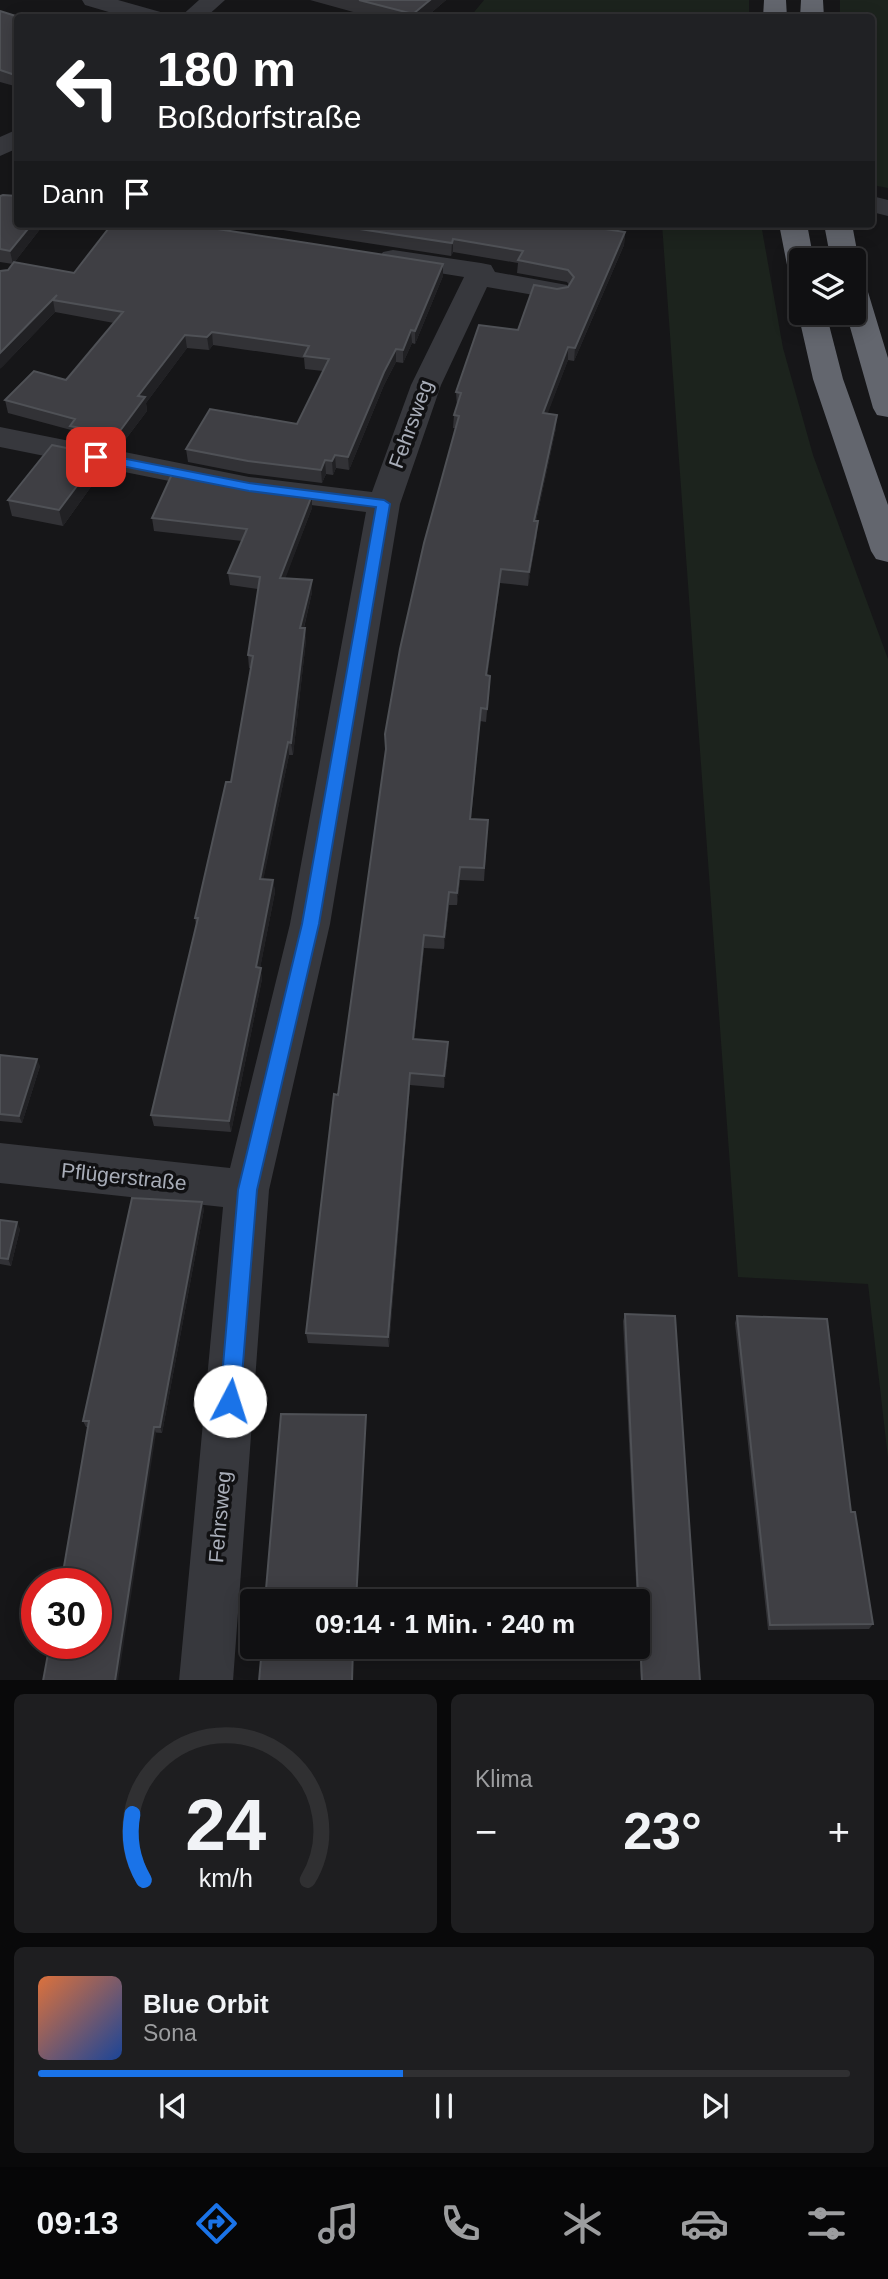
<!DOCTYPE html>
<html lang="de">
<meta charset="utf-8">
<style>
body{margin:0;font-family:Helvetica,sans-serif;background:#1e1e20;color:#f1f3f6;height:100vh;display:flex;flex-direction:column;font-size:26px;white-space:nowrap}
*{box-sizing:border-box;margin:0}
p{font-size:23px;color:#9c9d9f}
.icon{flex:none;width:38px;height:38px;fill:none;stroke:currentColor;stroke-width:2;stroke-linecap:round;stroke-linejoin:round}
.map{position:relative;height:1680px;overflow:hidden}
.drawer{display:flex;flex-direction:column;gap:14px;padding:14px;background:#09090a;flex:1}
.drawer>*{flex:none}
.top-card{position:absolute;left:14px;top:14px;width:861px;height:214px;border-radius:7px;box-shadow:0 4px 18px #0003,0 0 0 2px #303032;background:#202124;color:#fff;overflow:hidden}
.tools{position:absolute;left:789px;top:248px;display:grid;gap:14px}
.tools a{display:grid;place-items:center;width:77px;height:77px;border-radius:7px;background:#101012;box-shadow:0 4px 18px #0003,0 0 0 2px #303032;font-size:35px}
.speed{position:absolute;left:21px;top:1568px;display:flex;gap:14px;font-size:35px;font-weight:700;text-align:center}
.speed>*{display:grid;place-content:center;width:91px;height:91px;border-radius:50%;background:#101012;box-shadow:0 4px 18px #0003,0 0 0 2px #303032;line-height:1}
.speed .limit{border:10px solid #d22;background:#fff;color:#111}
.pin{position:absolute;display:grid;place-items:center;width:60px;height:60px;color:#fff;margin:-30px;border-radius:14px;box-shadow:0 4px 10px #0006}
.me{position:absolute;width:77px;margin:-38px;rotate:5deg;stroke-linejoin:round;filter:drop-shadow(0 0 5px #0008)}
.turn{display:flex;align-items:center;gap:24px;height:147px;padding:0 28px;font-size:32px}
.turn .icon{width:91px;height:91px;stroke-width:2.5}
.turn b{display:block;font-size:49px;line-height:60px}
.then{display:flex;align-items:center;height:66px;padding:0 28px;background:#0003;gap:14px;font-size:26px}
.big{font-size:52px;font-weight:700;line-height:1.1}
.drawer .card{flex:1;display:flex;flex-direction:column;justify-content:center;gap:10px;min-width:0;padding:0 24px;border-radius:10px;background:#1e1e20}
.drawer .dial{align-items:center;gap:0}
.dial svg{height:182px;overflow:visible;fill:none;stroke:#303032;stroke-width:7;stroke-linecap:round;text-anchor:middle}
.dial text{fill:#f1f3f6;stroke:none}
.song{display:flex;align-items:center;gap:21px}
.cover{width:84px;height:84px;border-radius:10px;background:linear-gradient(135deg,hsl(20 70% 55%),hsl(220 70% 35%))}
.played{height:7px;border-radius:4px;background:linear-gradient(90deg,#1a73e8 45%,#303032 45%)}
.keys{display:flex;justify-content:space-around;direction:ltr}
.heat{display:flex;justify-content:space-between;align-items:center;font-size:38px;direction:ltr}
.drawer .tiles{flex:1;display:grid;gap:14px;grid-template-columns:1fr 1fr}
.card:last-child{grid-column:span 2}
.trip{position:absolute;left:240px;top:1589px;width:410px;height:70px;border-radius:7px;background:#101012;box-shadow:0 4px 18px #0003,0 0 0 2px #303032;font-weight:700;line-height:70px;text-align:center}
.tabs{display:flex;height:112px;justify-content:space-around;align-items:center;background:#060607;color:#9c9d9f}
.tabs .icon{width:49px;height:49px}
.tabs .active{color:#1a73e8}
.tabs b{font-size:32px;color:#f1f3f6}
.map>svg:first-child{display:block}
</style>
<div class="map">
<svg width="888" height="1681" viewBox="0 0 888 1681">
<rect width="100%" height="100%" fill="#161618"/>
<path fill="#1c231d" d="M484 0H749V17H470Z
M840 0H888V188L872 185V18L840 17Z
M662 224H761L783 348 813 455 888 659V1458L868 1284 738 1277Z"/>
<g fill="none" stroke-linecap="round" stroke-linejoin="round">
<path fill="#37383d" fill-rule="evenodd" d="M82 0H118L164 13 167 18H129L85 5Z
M199 0H225L205 18H179Z
M18 129V148L0 156V137Z
M872 196 888 200V216L872 212Z
M393 250 481 263 491 265 495 272 567 285 571 291 567 297 557 299 487 287 441 385 400 504 330 924 269 1190 233 1681H179L223 1207 0 1183V1143L230 1168 290 924 366 512 249 497 0 447V427L249 477 372 492 411 385 464 277 383 264 379 258 383 252Z"/>
<path fill="#63666e" fill-rule="evenodd" d="M764 0H786L787 18H763Z
M801 0H823L824 18H800Z
M779 224H807L814 261H802V278L792 276 788 270Z
M824 224H852L859 261 855 267 854 261H831Z
M854 283 864 286 868 292 888 358V417L877 415 873 408 846 313H854Z
M802 307V313H826L843 379 888 505V562L876 559 871 551 813 379 798 313Z"/>
</g>
<path fill="#323236" d="M310 0H446L425 18H375Z
M0 11 18 18V87L0 82Z
M0 196 18 224H44L13 264 0 262Z
M244 224H572L625 232 624 245 574 361 568 360 547 414 556 428 536 521 537 534 528 586 500 583 487 676 489 689 486 722 480 721 471 819 488 820 484 881 460 880 457 905H449L444 949 424 948 414 1040 448 1042V1054L444 1088 410 1085 389 1347 308 1343 306 1333 338 1095 455 428H453L454 415 457 406 456 392 557 289 568 287 569 285 567 282 517 273 518 263 453 252 451 256Z
M74 273 443 276 415 344 412 343 403 363 396 362 384 385 349 470 336 468 333 475 326 474 322 483 249 474 188 462 186 449 297 424 323 371 305 369 304 358 213 345 209 350 187 348 146 403 147 411 119 448 72 439 71 430 8 413 5 400 66 380 114 323 55 312 0 369Z
M100 455 103 470 63 526 12 516 8 500Z
M312 508 285 578 312 580V592L304 628 306 640 293 755H289L263 879 273 880 275 892 260 968 262 979 231 1132 154 1126 151 1115 196 925 195 918 231 782 251 668H249L248 655 258 589 230 585 228 573 242 541 154 531 152 518Z
M0 1055 40 1066 22 1123 0 1121Z
M204 1209 162 1433 86 1427 83 1421Z
M0 1220 20 1229 11 1266 0 1264Z
M625 1314 700 1681H641L623 1321Z
M737 1316 851 1512 873 1624 869 1629 768 1630 735 1323Z"/>
<path fill="#212124" d="M430 0H446L425 18H413V14Z
M32 224H44L13 264 10 251Z
M625 232 624 245 574 361 575 348Z
M453 239V252L451 256 452 243Z
M443 264V276L415 344V331Z
M57 295 53 300 55 312 0 369V353Z
M411 330 412 343 403 363V350Z
M212 332 213 345 209 350 207 337Z
M185 335 187 348 146 403 147 411 119 448 117 435 138 396Z
M568 347V360L543 426V413Z
M396 349V362L384 385 349 470 348 457 384 372Z
M557 415 556 428 533 534 534 521Z
M100 455 103 470 63 526 59 510Z
M335 455 336 468 333 475 332 461Z
M325 460 326 474 322 483 321 470Z
M312 495V508L281 590 280 578Z
M538 521 537 534 528 586 529 572Z
M501 569 500 583 486 688V675Z
M312 580V592L301 640 300 628Z
M305 628 306 640 293 755 291 743Z
M481 708 480 721 470 832V819Z
M288 742 289 755 261 891 260 879Z
M460 867V880L457 905V893Z
M273 880 275 892 258 979 256 967Z
M449 892V905L444 949V937Z
M424 935V948L413 1051V1039Z
M261 968 262 979 231 1132 229 1121Z
M448 1042V1054L444 1088V1076Z
M37 1059 40 1066 22 1123 19 1116Z
M410 1073V1085L389 1347 388 1337Z
M202 1202 204 1209 162 1433 160 1427Z
M17 1222 20 1229 11 1266 8 1259Z
M366 1415 357 1601H356Z
M154 1427 156 1433 118 1681H115Z"/>
<path fill="#3f3f44" stroke="#4f5156" stroke-width="2" d="M359 0H430L413 14Z
M0 11 22 18H18V76L0 70Z
M18 192V224H32L10 251 0 249V196L3 195 17 196Z
M112 224H185L443 264 415 331 411 330 403 350 396 349 384 372 348 457 335 455 332 461 325 460 321 470 248 461 186 449 210 409 297 424 329 359 304 356 309 346 212 332 207 337 185 335 138 396 145 397 117 435 70 426 75 419 5 400 34 371 66 380 123 312 53 300 57 295 0 353V271L8 270 14 262 74 273Z
M327 224H572L625 232 575 348 568 347 543 413 557 415 534 521H538L529 572 501 569 486 675 490 676 487 709 481 708 470 819 488 820 484 868 460 867 457 893 449 892 444 937 424 935 413 1039 448 1042 444 1076 410 1073 388 1337 306 1333 334 1094 338 1095 386 749 385 734 400 649 424 543 459 416 454 415 461 393 456 392 479 325 518 330 534 285 557 289 568 287 574 277 568 270 518 260 523 251 453 239 452 243Z
M52 445 100 455 59 510 8 500Z
M173 472 247 487 312 495 280 578 312 580 300 628H305L291 743 288 742 260 879 273 880 256 967 261 968 229 1121 151 1115 198 918H195L226 782H231L253 656 248 655 260 577 228 573 247 529 152 518Z
M0 1055 37 1059 19 1116 0 1114Z
M132 1198 202 1202 160 1427H154L115 1681H43L50 1643H96V1584H61L89 1421H83Z
M0 1220 17 1222 8 1259 0 1258Z
M625 1314 675 1316 700 1681H642Z
M737 1316 827 1319 851 1512H855L873 1624 770 1625Z
M281 1414 366 1415 356 1601H265Z
M262 1647H353L352 1681H259Z"/>
<path fill="#1a73e8" stroke="#114b97" stroke-width="2" d="M96 453 249 483 384 500 390 504 319 924 257 1190 240 1401 237 1408 230 1411 223 1408 220 1401 238 1190 302 924 376 507 249 491 91 460V455Z"/>
<g text-anchor="middle" stroke-width="7" stroke-linejoin="round" paint-order="stroke">
<g font-size="21" fill="#a8adb8" stroke="#111113">
<text transform="translate(411 424) rotate(-70)" y="7">Fehrsweg</text>
<text transform="translate(124 1177) rotate(6)" y="7">Pflügerstraße</text>
<text transform="translate(220 1517) rotate(-85)" y="7">Fehrsweg</text>
</g>
</g>
</svg>
<div class="tools">
<a><svg class="icon" aria-label="layers" viewBox="0 0 24 24"><path d="M12 4l9 5-9 5-9-5zM3 14l9 5 9-5"/></svg></a>
</div>
<div class="speed"><div class="limit">30</div></div>
<div class="pin" style="left:96px;top:457px;background:#d93025"><svg class="icon" aria-label="arrive" viewBox="0 0 24 24"><path d="M6 21V4h12l-3 4 3 4H6"/></svg></div>
<svg class="me" style="left:230px;top:1401px" viewBox="-20 -20 40 40"><circle r="19" fill="#fff"/><path d="M0-13L10 11 0 6-10 11z" fill="#1a73e8"/></svg>
<div class="trip">09:14 · 1 Min. · 240 m</div>
<div class="top-card">
<div class="turn"><svg class="icon" aria-label="left" viewBox="0 0 24 24"><path d="M17 20v-9H6M10 6l-5 5 5 5"/></svg><div><b>180 m</b>Boßdorfstraße</div></div>
<div class="then">Dann<svg class="icon" aria-label="arrive" viewBox="0 0 24 24"><path d="M6 21V4h12l-3 4 3 4H6"/></svg></div>
</div>
</div>
<section class="drawer">
<div class="tiles">
<div class="card dial"><svg viewBox="0 0 100 80">
<path d="M14 69A42 42 0 1 1 86 69"/>
<path d="M14 69A42 42 0 0 1 9 40" stroke="#1a73e8"/>
<text x="50" y="56" font-size="32" font-weight="700">24</text>
<text x="50" y="72" font-size="11">km/h</text>
</svg></div>
<div class="card"><p>Klima</p>
<div class="heat"><a>−</a><b class="big">23°</b><a>+</a></div>
</div>
<div class="card">
<div class="song"><i class="cover"></i><div><b>Blue Orbit</b><p>Sona</p></div></div>
<div class="played"></div>
<div class="keys"><svg class="icon" aria-label="previous" viewBox="0 0 24 24"><path d="M18 5L8 12l10 7zM5 5v14"/></svg><svg class="icon" aria-label="pause" viewBox="0 0 24 24"><path d="M8 5v14M16 5v14"/></svg><svg class="icon" aria-label="next" viewBox="0 0 24 24"><path d="M6 5l10 7-10 7zM19 5v14"/></svg></div>
</div>
</div>
</section>
<nav class="tabs">
<b>09:13</b>
<svg class="icon active" aria-label="directions" viewBox="0 0 24 24"><path d="M12 3l9 9-9 9-9-9zM9 14v-3h6M13 9l2 2-2 2"/></svg>
<svg class="icon" aria-label="music" viewBox="0 0 24 24"><path d="M9 18V5l10-2v13"/><circle cx="6" cy="18" r="3"/><circle cx="16" cy="16" r="3"/></svg>
<svg class="icon" aria-label="phone" viewBox="0 0 24 24"><path d="M5 4h4l2 5-3 2q2 4 5 5l2-3 5 2v4C11 20 4 13 5 4z"/></svg>
<svg class="icon" aria-label="climate" viewBox="0 0 24 24"><path d="M12 3v18M4 7l16 10M4 17L20 7"/></svg>
<svg class="icon" aria-label="car" viewBox="0 0 24 24"><path d="M5 17H2v-5l4-1 3-4h7l3 4 3 1v5h-3M9 17h6M6 11h13"/><circle cx="7" cy="17" r="2"/><circle cx="17" cy="17" r="2"/></svg>
<svg class="icon" aria-label="filters" viewBox="0 0 24 24"><path d="M4 7h16M4 17h16"/><circle cx="9" cy="7" r="2"/><circle cx="15" cy="17" r="2"/></svg>
</nav>
